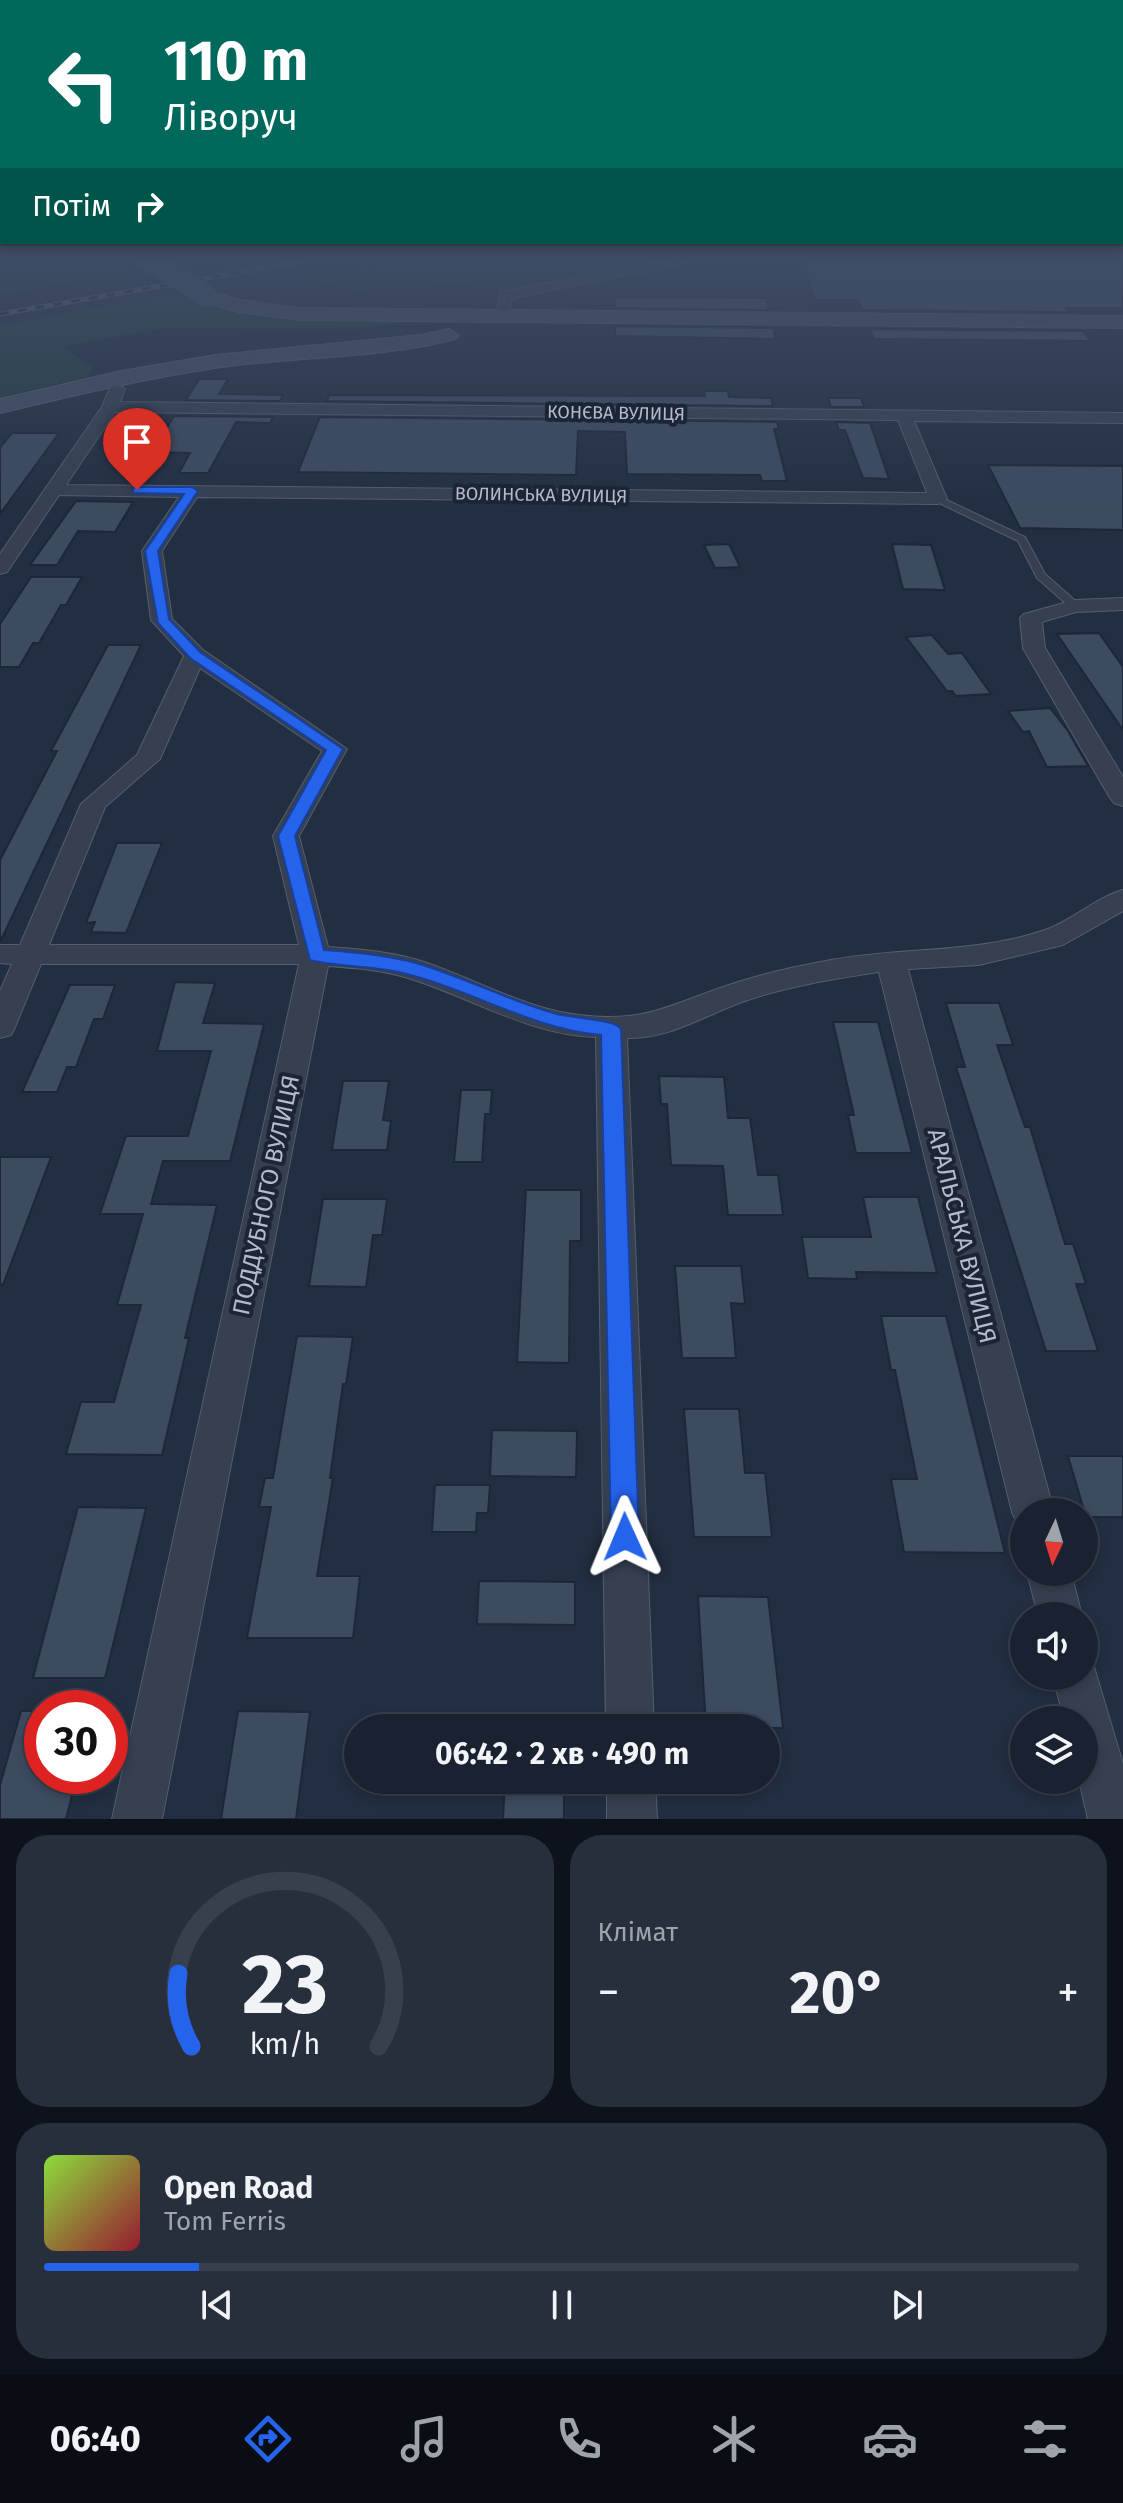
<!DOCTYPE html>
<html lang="uk">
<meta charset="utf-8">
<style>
body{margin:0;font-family:"Fira Sans",sans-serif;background:#272f3d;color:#f1f3f6;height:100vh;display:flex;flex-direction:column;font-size:30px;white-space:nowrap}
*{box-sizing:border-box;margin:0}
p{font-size:26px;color:#9fa4ab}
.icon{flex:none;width:44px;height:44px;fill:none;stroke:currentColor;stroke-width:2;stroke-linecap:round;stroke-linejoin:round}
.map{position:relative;height:1819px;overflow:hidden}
.details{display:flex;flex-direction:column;gap:16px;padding:16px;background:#0e131b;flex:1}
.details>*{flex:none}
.hud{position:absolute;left:0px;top:0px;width:1124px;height:244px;box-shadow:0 4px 12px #0003,0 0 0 2px #383f4d;background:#00695c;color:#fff;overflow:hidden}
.needle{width:52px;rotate:184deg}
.buttons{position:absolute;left:1010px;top:1498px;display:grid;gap:16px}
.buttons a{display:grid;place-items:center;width:88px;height:88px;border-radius:50%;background:#1a2231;box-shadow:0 4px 12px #0003,0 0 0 2px #383f4d;font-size:40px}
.speed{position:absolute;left:24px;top:1690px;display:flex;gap:16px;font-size:40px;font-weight:700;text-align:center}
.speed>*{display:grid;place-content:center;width:104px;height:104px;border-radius:50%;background:#1a2231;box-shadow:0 4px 12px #0003,0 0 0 2px #383f4d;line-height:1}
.speed .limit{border:12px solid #d22;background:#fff;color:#111}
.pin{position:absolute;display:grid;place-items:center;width:68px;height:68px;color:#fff;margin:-82px -34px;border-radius:50% 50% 50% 0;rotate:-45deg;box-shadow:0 0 8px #0007}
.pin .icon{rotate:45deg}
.me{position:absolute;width:88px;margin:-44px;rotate:359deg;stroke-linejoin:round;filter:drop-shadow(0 0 6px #0008)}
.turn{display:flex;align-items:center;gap:28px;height:168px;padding:0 32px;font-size:36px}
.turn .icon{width:104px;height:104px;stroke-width:2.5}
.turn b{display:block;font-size:56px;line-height:68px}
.then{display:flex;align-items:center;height:76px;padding:0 32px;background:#0003;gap:16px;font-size:30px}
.big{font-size:60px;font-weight:700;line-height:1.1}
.details .card{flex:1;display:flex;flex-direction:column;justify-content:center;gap:12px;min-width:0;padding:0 28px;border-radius:32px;background:#272f3d}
.details .dial{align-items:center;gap:0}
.dial svg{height:208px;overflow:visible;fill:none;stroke:#383f4d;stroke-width:7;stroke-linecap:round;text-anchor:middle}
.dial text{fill:#f1f3f6;stroke:none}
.song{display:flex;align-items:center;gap:24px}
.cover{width:96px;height:96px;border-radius:12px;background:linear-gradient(135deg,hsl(90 70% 55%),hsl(350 70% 35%))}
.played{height:8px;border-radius:4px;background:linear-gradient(90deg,#2563eb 15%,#383f4d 15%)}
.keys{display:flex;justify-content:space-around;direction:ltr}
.heat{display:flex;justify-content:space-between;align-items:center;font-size:44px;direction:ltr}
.details .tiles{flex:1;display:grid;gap:16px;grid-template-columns:1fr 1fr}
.card:last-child{grid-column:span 2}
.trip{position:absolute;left:344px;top:1714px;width:436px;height:80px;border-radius:40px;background:#1a2231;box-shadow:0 4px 12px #0003,0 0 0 2px #383f4d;font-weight:700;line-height:80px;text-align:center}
.tabs{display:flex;height:128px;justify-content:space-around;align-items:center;background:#0a0e14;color:#9fa4ab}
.tabs .icon{width:56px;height:56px}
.tabs .active{color:#2563eb}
.tabs b{font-size:36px;color:#f1f3f6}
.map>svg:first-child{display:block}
</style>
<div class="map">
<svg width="1123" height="1819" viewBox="0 0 1123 1819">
<rect width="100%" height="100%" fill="#222e41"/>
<path fill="#243e42" d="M0 256H117L140 271 0 294Z
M417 256H681L572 276 355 290 299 278Z
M173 294 242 313 403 322 355 329 165 328 64 346 83 362 94 366 88 377 0 397V325Z"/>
<path fill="#3d4b61" stroke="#1d2738" stroke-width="2" d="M801 256H1123V308H1066L1069 312 862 310 858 300H815Z
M615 297 767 298 769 310 615 308Z
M615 326 773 328 776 339 615 336Z
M869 329 1083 331 1091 341 874 339Z
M199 379H228L219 394 283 395 280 401 186 400Z
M704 391H728L729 397 771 398 773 406 327 401 329 395 705 396Z
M828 398H861L864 407H831Z
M174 416 273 417 270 423 236 422 208 473H179L190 453 151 452Z
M320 417 777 422 779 429H774L787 481H762L760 475 627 474 625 432 578 431 576 475 298 472Z
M836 422 870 423 889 479 863 478 845 430H839Z
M12 433H59L0 514V448Z
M988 465 1123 466V530L1020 528Z
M76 501 133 502 115 532 78 531 57 565H30Z
M729 544 740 567 715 568 704 545Z
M892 544 931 545 945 590 903 589Z
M31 577H82L66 605H61L39 643H33L19 667H0V624Z
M1099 633 1123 667V730L1057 634Z
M932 635 948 654 962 653 991 694 956 696 952 691H947L906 637Z
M108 645H141L0 942V860L57 751H51Z
M1050 708 1068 731 1088 766 1047 767 1029 731 1023 732 1008 711Z
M117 843H162L126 933 91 932 95 922 86 923Z
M175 982 215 983 203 1023 264 1024 230 1161H163L151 1204 217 1205 185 1338H189L162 1455 66 1454 81 1402H114L141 1305H117L143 1214H100L126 1136H188L211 1051H157Z
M70 985H115L103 1019H94L76 1067H67L57 1092H22Z
M946 1003H999L1013 1045H997L1025 1127H1030L1065 1244H1073L1086 1284H1076L1098 1351H1046L956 1067H965Z
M833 1022H878L912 1153H856L848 1115H854Z
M659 1076 724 1077 728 1118H750L758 1175H778L783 1215H728L723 1166 671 1165 667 1104H661Z
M343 1081H389L383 1120 391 1121 387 1150H332Z
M461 1090H492L490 1114H485L482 1162H454Z
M0 1157H51L3 1285 0 1284Z
M526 1190H581V1241H570L569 1363 517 1362Z
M863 1197H918L937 1273 856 1272 857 1279 808 1278 802 1237H871Z
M323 1199H387L382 1235H373L366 1287 309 1286Z
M675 1266H741L745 1304 731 1303 736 1358H682Z
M881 1316H946L1005 1553 904 1552 891 1479H917L895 1370H891Z
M297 1336 353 1337 346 1384H343L330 1478H333L317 1576H360L353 1638H247L271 1507H259L265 1478H273Z
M684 1409H739L745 1473H765L772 1537H694Z
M492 1430 577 1431 576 1477 490 1476Z
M1068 1456H1123V1517H1086Z
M435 1485H490L488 1513H477L476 1532H432Z
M78 1507 146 1508 105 1678H33Z
M479 1581 575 1582V1625L477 1624Z
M698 1596 768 1597 783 1728H706Z
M21 1711H42V1776H77L66 1819H0V1785Z
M238 1711 310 1712 296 1819H221Z
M505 1780H564V1819H503Z"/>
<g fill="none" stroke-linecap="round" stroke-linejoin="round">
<g stroke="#545e6e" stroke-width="2">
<path id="lane" d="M938 496 1025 537 1045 574 1079 604V608H1071L1037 578 1018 541 935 501V497Z"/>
</g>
<g stroke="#545e6e" stroke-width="2">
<path id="street" d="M693 256H722L512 298 507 321 495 318 501 292Z
M117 384 125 389 120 402 1123 413V423L914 421 947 499 938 504 197 497 162 551 172 619 203 650 347 749 299 836 328 947C360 949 394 952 424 962 475 979 526 1009 579 1015 644 1023 667 1006 726 986 757 975 793 967 826 961 897 947 972 954 1042 931 1071 922 1094 898 1123 890V911L1063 945 979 965 908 969 1054 1512H1024V1529L1018 1526 1012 1512 879 972C834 979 788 986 745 1001 707 1014 668 1040 627 1038L654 1728H606L596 1037C529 1035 470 997 408 978 382 970 355 968 328 966L162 1819H112L299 964H41L15 1027 11 1035 0 1038V991L12 964 0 963V945H20L81 804 137 755 184 656 151 620 142 551 179 497 59 495 7 572 0 574V554L102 407 111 386ZM115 412 898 420 927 493 66 485ZM200 668 322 751 273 836 299 945H49L105 807 160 759Z
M1123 598V610L1076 612 1042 622 1045 648 1123 777V806L1114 803 1110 798 1023 648 1020 618 1024 614 1075 600Z
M1027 1572H1071L1082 1616H1038Z
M1084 1656 1092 1660 1123 1764V1819H1088L1079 1780H1084V1720H1064L1053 1676H1084Z
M607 1780H655L657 1819H607Z"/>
</g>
<g stroke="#545e6e" stroke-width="2">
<path id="secondary" d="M208 291 241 300 300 308 1123 316V328L300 320 239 312 201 301 198 297 201 293Z
M449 329 459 335 456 339C378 359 295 356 215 368 142 379 71 396 0 413V399L121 371 216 355 421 335Z"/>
</g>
<use href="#lane" fill="#364051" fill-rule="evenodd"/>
<use href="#street" fill="#364051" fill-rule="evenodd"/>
<use href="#secondary" fill="#444f64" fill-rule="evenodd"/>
<g stroke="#586478" stroke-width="5">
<path id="rail" d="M0 314 333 256"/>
</g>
<use href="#rail" stroke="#1b2536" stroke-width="3" stroke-dasharray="9" stroke-linecap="butt"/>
<g stroke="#545e6e" stroke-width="21" stroke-linecap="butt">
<path id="secondary-bridge" d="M147 259 208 297"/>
</g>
<use href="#secondary-bridge" stroke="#444f64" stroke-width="20"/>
</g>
<linearGradient id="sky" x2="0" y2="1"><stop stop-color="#131924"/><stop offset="0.5" stop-color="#3e4c65"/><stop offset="1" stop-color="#3e4c65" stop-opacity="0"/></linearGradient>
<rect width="1123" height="511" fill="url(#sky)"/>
<path fill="#2563eb" stroke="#184099" stroke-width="2" d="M137 487H192L198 491 158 551 169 619 200 652 343 749 295 836 324 950C355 952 386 955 416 963 464 977 509 1001 557 1014 571 1018 615 1019 621 1029L639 1537 634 1547 625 1551 615 1547 611 1537 601 1035C532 1029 474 991 407 974 375 965 341 968 310 960L278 836 326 750 190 658 158 623 145 551 184 494 133 493V488Z"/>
<g text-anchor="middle" stroke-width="8" stroke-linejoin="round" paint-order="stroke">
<g font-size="18" fill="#b2bbcb" stroke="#1b2536">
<text transform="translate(616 413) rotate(1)" y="6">КОНЄВА ВУЛИЦЯ</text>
<text transform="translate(541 495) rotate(1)" y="6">ВОЛИНСЬКА ВУЛИЦЯ</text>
</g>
<g font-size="24" fill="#b2bbcb" stroke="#1b2536">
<text transform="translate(266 1195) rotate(-78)" y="8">ПОДДУБНОГО ВУЛИЦЯ</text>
<text transform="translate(962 1236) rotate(76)" y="8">АРАЛЬСЬКА ВУЛИЦЯ</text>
</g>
</g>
</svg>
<div class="buttons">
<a><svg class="needle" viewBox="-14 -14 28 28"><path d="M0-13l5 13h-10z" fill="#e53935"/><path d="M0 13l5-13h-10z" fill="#9fa4ab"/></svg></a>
<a><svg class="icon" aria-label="sound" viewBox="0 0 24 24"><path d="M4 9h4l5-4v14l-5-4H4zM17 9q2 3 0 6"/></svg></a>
<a><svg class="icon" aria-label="layers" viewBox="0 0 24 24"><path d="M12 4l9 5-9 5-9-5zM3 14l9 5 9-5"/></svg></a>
</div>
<div class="speed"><div class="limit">30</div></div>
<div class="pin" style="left:137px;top:490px;background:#d93025"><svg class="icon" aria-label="arrive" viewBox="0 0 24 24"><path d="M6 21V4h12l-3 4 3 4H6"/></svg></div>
<svg class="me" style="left:625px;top:1537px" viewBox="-20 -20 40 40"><path d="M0-17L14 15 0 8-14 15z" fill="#2563eb" stroke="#fff" stroke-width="4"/></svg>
<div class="trip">06:42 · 2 хв · 490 m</div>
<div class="hud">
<div class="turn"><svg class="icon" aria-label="left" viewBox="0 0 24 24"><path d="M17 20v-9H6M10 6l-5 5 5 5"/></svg><div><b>110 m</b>Ліворуч</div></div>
<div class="then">Потім<svg class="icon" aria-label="right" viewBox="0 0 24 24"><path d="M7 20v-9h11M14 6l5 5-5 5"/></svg></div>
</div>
</div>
<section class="details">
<div class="tiles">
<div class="card dial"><svg viewBox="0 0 100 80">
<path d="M14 69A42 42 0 1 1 86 69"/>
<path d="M14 69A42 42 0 0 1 9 41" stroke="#2563eb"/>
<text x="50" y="56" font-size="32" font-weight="700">23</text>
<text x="50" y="72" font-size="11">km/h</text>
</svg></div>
<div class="card"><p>Клімат</p>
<div class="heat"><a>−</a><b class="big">20°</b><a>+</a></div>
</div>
<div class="card">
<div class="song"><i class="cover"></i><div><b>Open Road</b><p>Tom Ferris</p></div></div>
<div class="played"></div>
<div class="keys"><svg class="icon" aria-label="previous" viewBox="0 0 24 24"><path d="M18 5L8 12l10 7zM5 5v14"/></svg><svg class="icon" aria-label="pause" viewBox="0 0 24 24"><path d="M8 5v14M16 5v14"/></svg><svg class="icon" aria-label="next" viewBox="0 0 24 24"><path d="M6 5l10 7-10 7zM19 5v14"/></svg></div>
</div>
</div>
</section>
<nav class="tabs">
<b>06:40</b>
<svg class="icon active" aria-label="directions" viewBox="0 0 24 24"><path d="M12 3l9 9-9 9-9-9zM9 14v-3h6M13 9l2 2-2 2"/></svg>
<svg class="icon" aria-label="music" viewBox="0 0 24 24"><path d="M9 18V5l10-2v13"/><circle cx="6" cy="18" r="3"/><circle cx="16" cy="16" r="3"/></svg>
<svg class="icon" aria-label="phone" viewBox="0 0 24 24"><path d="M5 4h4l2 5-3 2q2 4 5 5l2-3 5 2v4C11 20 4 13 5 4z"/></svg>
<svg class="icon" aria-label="climate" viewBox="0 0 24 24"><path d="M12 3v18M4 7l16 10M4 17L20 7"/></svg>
<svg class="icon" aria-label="car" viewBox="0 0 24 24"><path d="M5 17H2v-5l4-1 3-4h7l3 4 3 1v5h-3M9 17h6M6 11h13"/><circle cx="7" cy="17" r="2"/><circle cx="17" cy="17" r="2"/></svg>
<svg class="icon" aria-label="filters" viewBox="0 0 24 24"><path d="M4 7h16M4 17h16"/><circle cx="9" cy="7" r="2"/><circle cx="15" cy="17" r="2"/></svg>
</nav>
